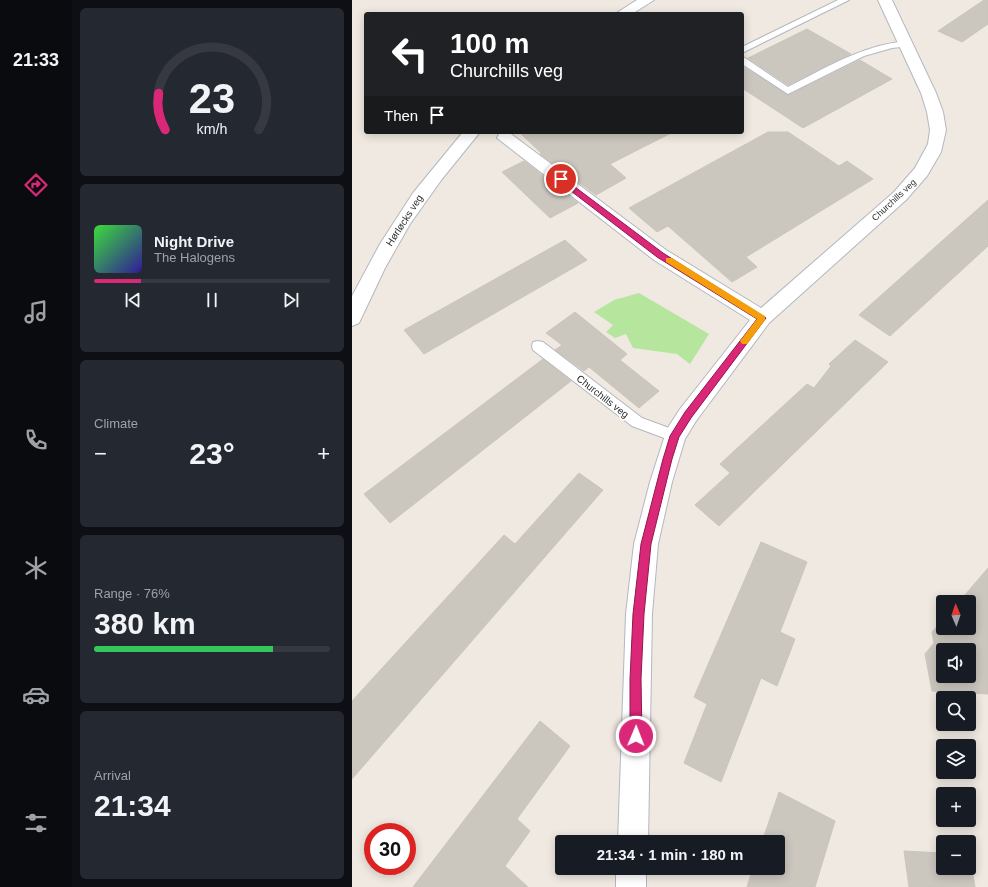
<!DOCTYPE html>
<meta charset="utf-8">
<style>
body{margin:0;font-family:Arial,sans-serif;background:#242831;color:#f1f3f6;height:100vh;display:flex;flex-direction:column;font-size:15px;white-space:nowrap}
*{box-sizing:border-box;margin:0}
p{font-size:13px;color:#9ea1a6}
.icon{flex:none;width:22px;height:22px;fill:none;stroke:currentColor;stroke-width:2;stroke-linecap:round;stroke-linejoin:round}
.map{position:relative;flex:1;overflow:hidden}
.details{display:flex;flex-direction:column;gap:8px;padding:8px;background:#0d0f14;width:280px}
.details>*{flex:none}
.top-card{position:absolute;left:12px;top:12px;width:380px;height:122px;border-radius:4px;box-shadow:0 2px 10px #0003;background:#202124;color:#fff;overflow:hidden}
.needle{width:26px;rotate:358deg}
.fabs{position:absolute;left:584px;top:595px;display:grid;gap:8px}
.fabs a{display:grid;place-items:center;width:40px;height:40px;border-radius:4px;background:#171b24;box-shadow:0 2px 10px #0003;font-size:20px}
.speed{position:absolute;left:12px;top:823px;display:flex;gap:8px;font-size:20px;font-weight:700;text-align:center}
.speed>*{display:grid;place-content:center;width:52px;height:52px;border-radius:50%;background:#171b24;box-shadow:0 2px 10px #0003;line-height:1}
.speed .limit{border:6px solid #d22;background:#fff;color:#111}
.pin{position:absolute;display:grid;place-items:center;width:34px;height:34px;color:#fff;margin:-17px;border:2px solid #fff;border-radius:50%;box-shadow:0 1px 4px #0007}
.me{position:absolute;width:44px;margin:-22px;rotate:1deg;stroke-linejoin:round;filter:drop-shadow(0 0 3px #0008)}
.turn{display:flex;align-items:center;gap:14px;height:84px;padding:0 20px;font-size:18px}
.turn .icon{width:52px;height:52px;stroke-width:2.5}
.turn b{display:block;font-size:28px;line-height:34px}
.then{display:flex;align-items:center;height:38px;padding:0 20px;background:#0003;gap:8px;font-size:15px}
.big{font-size:30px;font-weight:700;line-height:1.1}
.details .card{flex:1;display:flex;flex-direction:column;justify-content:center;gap:6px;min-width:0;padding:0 14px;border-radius:6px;background:#242831}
.details .dial{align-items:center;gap:0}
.dial svg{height:104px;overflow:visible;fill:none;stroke:#363941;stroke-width:7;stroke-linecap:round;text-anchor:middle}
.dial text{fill:#f1f3f6;stroke:none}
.song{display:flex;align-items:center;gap:12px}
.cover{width:48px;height:48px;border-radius:6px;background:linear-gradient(135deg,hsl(120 70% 55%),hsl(250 70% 35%))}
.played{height:4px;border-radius:2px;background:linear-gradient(90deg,#db2777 20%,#363941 20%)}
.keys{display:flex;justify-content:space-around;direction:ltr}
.heat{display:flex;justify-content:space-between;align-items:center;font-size:22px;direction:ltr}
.charge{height:6px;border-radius:3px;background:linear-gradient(90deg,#34c759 76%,#363941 0)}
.trip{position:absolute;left:203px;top:835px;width:230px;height:40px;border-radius:4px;background:#171b24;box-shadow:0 2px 10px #0003;font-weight:700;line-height:40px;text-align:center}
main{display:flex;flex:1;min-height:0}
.tabs{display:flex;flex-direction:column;width:72px;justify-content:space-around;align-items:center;background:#090b0e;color:#9ea1a6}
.tabs .icon{width:28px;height:28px}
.tabs .selected{color:#db2777}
.tabs b{font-size:18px;color:#f1f3f6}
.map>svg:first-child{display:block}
</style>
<main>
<nav class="tabs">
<b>21:33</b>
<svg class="icon selected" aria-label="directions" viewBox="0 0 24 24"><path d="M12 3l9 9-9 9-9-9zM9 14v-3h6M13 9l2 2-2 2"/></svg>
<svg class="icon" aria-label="music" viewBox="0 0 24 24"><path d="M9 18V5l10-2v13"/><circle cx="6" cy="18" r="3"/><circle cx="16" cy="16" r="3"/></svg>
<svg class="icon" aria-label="phone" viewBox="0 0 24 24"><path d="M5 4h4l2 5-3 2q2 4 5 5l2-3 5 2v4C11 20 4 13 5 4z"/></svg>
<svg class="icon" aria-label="climate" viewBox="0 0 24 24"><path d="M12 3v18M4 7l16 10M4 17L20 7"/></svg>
<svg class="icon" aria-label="car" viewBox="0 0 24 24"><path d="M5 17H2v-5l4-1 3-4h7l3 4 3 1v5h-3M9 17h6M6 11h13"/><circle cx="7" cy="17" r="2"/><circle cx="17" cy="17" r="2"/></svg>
<svg class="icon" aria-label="filters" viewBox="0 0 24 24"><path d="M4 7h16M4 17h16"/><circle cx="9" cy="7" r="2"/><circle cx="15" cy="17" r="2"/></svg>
</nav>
<section class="details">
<div class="card dial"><svg viewBox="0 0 100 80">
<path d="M14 69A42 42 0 1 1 86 69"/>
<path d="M14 69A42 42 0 0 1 9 41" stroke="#db2777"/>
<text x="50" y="56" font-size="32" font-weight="700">23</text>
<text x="50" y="72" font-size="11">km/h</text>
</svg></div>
<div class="card">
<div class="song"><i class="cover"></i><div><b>Night Drive</b><p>The Halogens</p></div></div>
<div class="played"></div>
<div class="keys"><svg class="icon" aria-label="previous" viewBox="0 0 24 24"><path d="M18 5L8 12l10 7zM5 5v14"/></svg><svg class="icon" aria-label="pause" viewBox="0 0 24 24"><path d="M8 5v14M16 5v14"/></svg><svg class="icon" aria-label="next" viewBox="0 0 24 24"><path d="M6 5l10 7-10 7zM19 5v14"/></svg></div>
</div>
<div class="card"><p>Climate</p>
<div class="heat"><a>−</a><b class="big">23°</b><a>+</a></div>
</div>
<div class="card"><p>Range · 76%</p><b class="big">380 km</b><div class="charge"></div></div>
<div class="card"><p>Arrival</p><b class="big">21:34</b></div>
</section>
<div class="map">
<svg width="636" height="887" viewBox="0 0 636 887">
<rect width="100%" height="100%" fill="#efe9e1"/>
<path fill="#b6e59e" d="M287 293 357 334 338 364 325 354 281 348 274 334 263 338 254 332 261 325 242 312 262 300Z"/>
<path fill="#cbc7bf" stroke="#cbc5ba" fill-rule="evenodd" d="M632 0H636V24L610 42 586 31Z
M455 29 499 54 436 85 396 58Z
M508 60 540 79 451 128 390 88V66L437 95Z
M167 132H321L258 164 274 178 244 195 188 154 189 153Z
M416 132H436L487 166 495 161 521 179 394 257 405 267 380 282 316 226 305 232 277 208Z
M172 161 226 203 198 218 150 172Z
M636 200V246L538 336 507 315Z
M213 240 235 260 72 354 52 330Z
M223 312 275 354 268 360 307 391 287 408 237 367 232 371 203 350 210 345 194 333Z
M503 340 536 362 367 526 343 505 378 473 368 464 455 384 462 388 479 366 477 364Z
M191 359 219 381 38 523 12 494Z
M227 473 251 490 0 779V701L152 535 163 544Z
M409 542 455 562 428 632 443 639 425 686 409 678 369 782 332 763 355 704 342 697Z
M636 568V694L580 691 573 654 582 643 580 632 591 620V628H617V602H607ZM591 650H617V676H591Z
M188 721 218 746 165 819 178 831 153 866 176 887H61Z
M427 792 483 821 463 887H395L401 868H426V842H410Z
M552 851 591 853V868H617V853L623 887H557Z"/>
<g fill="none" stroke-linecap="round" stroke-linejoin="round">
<g stroke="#b4b7c1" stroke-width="2">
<path id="service" d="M486 0H497L390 53V47Z
M555 41 559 44 558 46 540 48 512 56 436 94 390 64V57L393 58 436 87C475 67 511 45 555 41Z
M186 341 191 342 290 418 328 432 330 436 328 440 323 442 280 426 181 350 180 346 181 342Z"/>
</g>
<g stroke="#b4b7c1" stroke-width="2">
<path id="minor" d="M526 0H540L584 93 591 112 594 130 589 152 575 176 554 200 417 323 344 421 333 439 320 482 306 544 300 614 296 842H266L274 614 282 544 298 482 315 429 328 409 398 320 302 260 145 138 147 134 153 133 159 134 314 250 409 308 542 192 563 168 576 144 578 130 575 112 569 93Z
M264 868H294V887H264Z"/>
</g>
<g stroke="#b4b7c1" stroke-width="2">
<path id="tertiary" d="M285 0H302L280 14H263Z
M111 132H128L90 179 58 224 33 268 7 323 0 326V296L28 244 61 193Z"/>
</g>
<use href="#service" fill="#fff" fill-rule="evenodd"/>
<use href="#minor" fill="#fff" fill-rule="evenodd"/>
<use href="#tertiary" fill="#fff" fill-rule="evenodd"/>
</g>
<path fill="#db2777" stroke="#8e194d" d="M206 178H211L311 253 414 318 339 418 327 437 320 459 299 544 292 614 289 679 290 736 288 740 284 741 280 740 278 736V679L281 614 289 544 311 459 318 436 333 412 405 319 305 257 206 181Z"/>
<path fill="#f59e0b" d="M314 258H320L413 316V320L395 344H390L388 341 405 319 314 262Z"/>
<g text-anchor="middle" stroke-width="3.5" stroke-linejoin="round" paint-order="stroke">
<g font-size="9" fill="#2e2e2e" stroke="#fff">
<text transform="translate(542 200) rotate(-43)" y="3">Churchills veg</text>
</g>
<g font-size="10" fill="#2e2e2e" stroke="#fff">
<text transform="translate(52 220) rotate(-57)" y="4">Hørløcks veg</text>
<text transform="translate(251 396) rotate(38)" y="4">Churchills veg</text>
</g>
</g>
</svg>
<div class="fabs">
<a><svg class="needle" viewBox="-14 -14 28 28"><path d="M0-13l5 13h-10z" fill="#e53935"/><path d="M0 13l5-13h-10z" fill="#9ea1a6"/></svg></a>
<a><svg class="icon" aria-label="sound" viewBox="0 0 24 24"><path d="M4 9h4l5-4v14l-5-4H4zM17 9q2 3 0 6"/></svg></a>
<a><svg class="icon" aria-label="search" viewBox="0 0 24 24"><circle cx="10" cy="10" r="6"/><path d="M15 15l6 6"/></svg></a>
<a><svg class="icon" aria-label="layers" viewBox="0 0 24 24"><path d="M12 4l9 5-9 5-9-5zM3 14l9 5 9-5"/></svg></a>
<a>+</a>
<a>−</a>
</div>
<div class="speed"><div class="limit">30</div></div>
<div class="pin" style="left:209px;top:179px;background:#d93025"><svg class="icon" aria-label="arrive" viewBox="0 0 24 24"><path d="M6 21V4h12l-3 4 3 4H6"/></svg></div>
<svg class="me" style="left:284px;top:736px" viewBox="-20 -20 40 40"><circle r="17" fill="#db2777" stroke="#fff" stroke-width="3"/><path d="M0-11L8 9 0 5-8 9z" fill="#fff"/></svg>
<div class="trip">21:34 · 1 min · 180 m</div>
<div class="top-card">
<div class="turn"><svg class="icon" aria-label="left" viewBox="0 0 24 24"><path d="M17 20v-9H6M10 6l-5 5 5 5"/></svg><div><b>100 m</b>Churchills veg</div></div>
<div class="then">Then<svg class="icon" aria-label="arrive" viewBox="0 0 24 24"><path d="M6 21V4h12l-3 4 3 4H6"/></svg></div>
</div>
</div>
</main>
